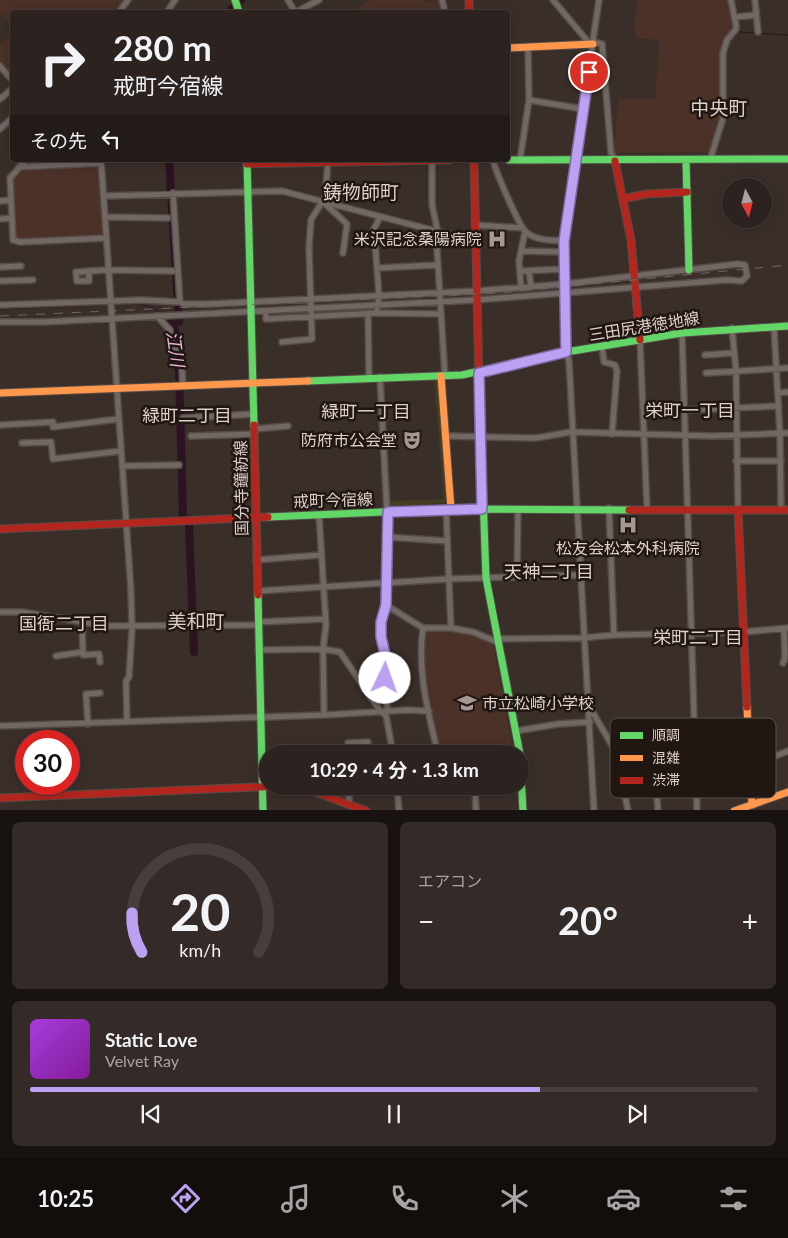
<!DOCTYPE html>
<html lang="ja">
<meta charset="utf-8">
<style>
body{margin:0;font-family:Lato,"Noto Sans JP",sans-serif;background:#342a28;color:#f1f3f6;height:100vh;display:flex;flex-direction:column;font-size:19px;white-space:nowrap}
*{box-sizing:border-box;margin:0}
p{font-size:16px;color:#a6a4a4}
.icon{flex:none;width:28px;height:28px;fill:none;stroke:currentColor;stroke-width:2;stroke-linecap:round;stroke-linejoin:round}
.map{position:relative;height:810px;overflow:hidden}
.drawer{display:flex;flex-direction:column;gap:12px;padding:12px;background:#181311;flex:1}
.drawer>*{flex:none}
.hud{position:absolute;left:10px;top:10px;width:500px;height:152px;border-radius:5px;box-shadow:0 2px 12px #0003,0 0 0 1px #483f3d;background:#2c221f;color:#f1f3f6;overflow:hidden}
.needle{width:32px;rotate:173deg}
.controls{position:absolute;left:722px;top:178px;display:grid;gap:10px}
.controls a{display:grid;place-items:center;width:50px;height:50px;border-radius:50%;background:#2c221f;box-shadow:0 2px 12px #0003,0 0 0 1px #483f3d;font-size:25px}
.speed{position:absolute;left:15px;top:730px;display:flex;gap:10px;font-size:25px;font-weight:700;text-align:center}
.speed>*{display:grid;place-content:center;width:65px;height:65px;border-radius:50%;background:#2c221f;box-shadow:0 2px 12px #0003,0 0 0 1px #483f3d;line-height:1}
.speed .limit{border:8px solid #d22;background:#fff;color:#111}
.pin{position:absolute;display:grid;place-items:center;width:42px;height:42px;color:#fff;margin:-21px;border:2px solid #fff;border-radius:50%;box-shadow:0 1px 5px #0007}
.me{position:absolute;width:55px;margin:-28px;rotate:3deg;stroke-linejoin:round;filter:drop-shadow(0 0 4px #0008)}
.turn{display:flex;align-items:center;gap:18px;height:105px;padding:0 20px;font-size:22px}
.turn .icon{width:65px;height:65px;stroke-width:2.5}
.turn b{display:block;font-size:35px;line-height:42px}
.then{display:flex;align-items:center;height:48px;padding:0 20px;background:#0003;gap:10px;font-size:19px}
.big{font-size:38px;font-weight:700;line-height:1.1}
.drawer .card{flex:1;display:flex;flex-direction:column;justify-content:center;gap:8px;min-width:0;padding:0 18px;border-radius:8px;background:#342a28}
.drawer .dial{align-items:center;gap:0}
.dial svg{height:130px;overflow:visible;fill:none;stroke:#483f3d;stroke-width:7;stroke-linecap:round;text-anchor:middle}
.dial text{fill:#f1f3f6;stroke:none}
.song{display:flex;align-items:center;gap:15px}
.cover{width:60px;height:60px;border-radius:8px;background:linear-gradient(135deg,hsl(280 70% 55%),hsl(290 70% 35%))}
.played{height:5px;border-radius:2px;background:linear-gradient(90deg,#bca0f2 70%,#483f3d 70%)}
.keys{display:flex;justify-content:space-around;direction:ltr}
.heat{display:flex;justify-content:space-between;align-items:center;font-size:28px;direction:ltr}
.drawer .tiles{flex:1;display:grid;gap:12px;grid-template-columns:1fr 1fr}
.card:last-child{grid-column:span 2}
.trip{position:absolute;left:259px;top:745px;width:270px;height:50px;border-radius:25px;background:#2c221f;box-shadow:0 2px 12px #0003,0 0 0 1px #483f3d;font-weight:700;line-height:50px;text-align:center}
.tab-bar{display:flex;height:80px;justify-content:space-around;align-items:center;background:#120e0c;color:#a6a4a4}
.tab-bar .icon{width:35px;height:35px}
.tab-bar .current{color:#bca0f2}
.tab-bar b{font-size:22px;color:#f1f3f6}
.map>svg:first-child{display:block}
</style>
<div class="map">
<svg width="788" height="811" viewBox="0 0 788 811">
<rect width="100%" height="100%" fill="#3a2e29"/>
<path fill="#4b3127" d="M0 0H128L119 12H12V26L0 13Z
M371 0H423L426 3 442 0 445 12H349Z
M637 0H729L734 26 726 36 721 45V112L709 152 614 153 618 99H655L659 40 636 38 634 30Z
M12 32V71L8 75 0 66V45Z
M101 163 106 238 13 240 10 178 19 167Z
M425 630 470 633 493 644 514 754H441L422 677V647Z"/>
<path fill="#433c20" d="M434 379 439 383 446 503 389 507 382 383 384 380 391 501 444 499Z"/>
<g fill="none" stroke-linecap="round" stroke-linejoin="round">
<path stroke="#2b1321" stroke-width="1" d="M739 32 788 35
M113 304C131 304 147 301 161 314
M0 309 109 305
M166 318 171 322"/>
<path stroke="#2b1321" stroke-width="8" d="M229 12 241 0
M169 160 179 322H171L175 331 179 370 183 516
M189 526 194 652"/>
<g stroke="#554b47" stroke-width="8">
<path id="street" d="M288 0 295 12
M442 0 445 12
M553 0 590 44
M755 0 758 32
M119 12 128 0
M167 12 175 0
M296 12 319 0
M736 17 756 15
M593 42 602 44 611 153 615 160
M0 66 12 80
M0 99 12 89
M529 100 583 109
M0 129 12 118
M26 160 10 178 13 240 20 242 106 238
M101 160 131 591 132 629 129 677 126 681 127 722
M432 160V205L437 228 434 238 437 249 445 376
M493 160C495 170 519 226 526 232 537 241 550 240 563 241
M520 160 529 100 528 47
M710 160 723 118V53L727 40 736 29V25L731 0
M575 161 599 0
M19 167 101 163
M173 193 180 302
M104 196 282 191 436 231 453 235H476
M0 201 11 200
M323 202 347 224 343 253
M325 202 328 160
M105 217 168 218
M0 219 12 218
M475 225 522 228
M521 251 563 252
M0 267 21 266
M377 268 438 265
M89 271V281H77L76 272 106 270 173 271
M520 271 564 269
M529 271 531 287
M0 281 33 280
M521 288 519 261 525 232
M0 305 142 300 180 302 184 304H209L476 291 564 284 738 264 745 265 747 276 742 281 726 280 476 300 44 322H0
M377 309 379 296 374 229 380 217
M266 311V319L377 313 441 314
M368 313 369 377
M157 316 170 330 173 350 181 351 183 386
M774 327 780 434 781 510
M732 328 736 371 738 509
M682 333 697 811
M640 340 647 509
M282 342 312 339 309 247 311 220 322 202
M602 346 604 362 615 365 617 371 612 434
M566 352 569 361 594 811
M705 355 734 353
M706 373 788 368
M380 377 387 512 386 605 382 618 381 637 386 658 384 689 388 711
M778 393 788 392
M685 410 779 406
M183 418 254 414
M0 425 53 422V427L118 419
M254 429 288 426
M191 436 254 434
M445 436 536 438 571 432 711 436 788 433
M22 443 51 442 53 459 121 451
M736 461H781
M122 466 179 465
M609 508 614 635
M446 509 451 628
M319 515 326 625 323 649 324 715
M387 537 447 541
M256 560 320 555
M517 577 518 509
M257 591 448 579 580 575
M386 605 423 628H451L473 632 497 642
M0 612H22L107 626 258 625
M82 622 83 655 99 654 100 662
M258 622 325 619
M423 628C417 671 428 712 438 754
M497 639 581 638 614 635 743 632 788 628
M258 650 323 649 340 652 381 712 386 715 393 754
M56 656 83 652
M783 663 785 658 784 629
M589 706 617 754 628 811
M88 724 86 694 100 693
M0 726 324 715 408 710 429 711
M516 731 558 724 590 722
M348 754V743L368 742
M655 767 658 811
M621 773 720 760 741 764 757 763 788 751
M349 786V805
M397 786 399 811
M475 786 476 811"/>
</g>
<g stroke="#554b47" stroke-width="9">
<path id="fast" d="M235 0 239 12
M247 160 254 425
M508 160 788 159
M686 160 689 270
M308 381 462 375 566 352 682 333 788 326
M479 384 486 578 520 754
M268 517 451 509 629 510
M258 595 263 811
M520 758 523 811"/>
</g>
<g stroke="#554b47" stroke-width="9">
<path id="slow" d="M508 48 593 44
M566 352 563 252 575 161
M441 376 451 509
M0 393 308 381
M747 707 752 805
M734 811 788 792"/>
</g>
<g stroke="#554b47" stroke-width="9">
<path id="jam" d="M469 0V12
M474 160 479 384
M615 161 631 240 640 340
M247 164 450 160
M623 199 646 194 687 192
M254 425 258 595
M738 509 747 707
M629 510H788
M0 529 268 517
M0 798 281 786 316 792 366 811"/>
</g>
<use href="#street" stroke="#716864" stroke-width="5"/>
<use href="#fast" stroke="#63d668" stroke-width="7"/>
<use href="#slow" stroke="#ff974d" stroke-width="7"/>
<use href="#jam" stroke="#b3261e" stroke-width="7"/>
<path stroke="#706764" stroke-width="1" stroke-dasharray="9 9" stroke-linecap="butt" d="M0 316 498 293 788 265"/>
</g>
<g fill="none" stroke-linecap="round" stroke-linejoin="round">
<g stroke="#7a689d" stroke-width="12">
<path id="route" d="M385 678 386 658 381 637V622L386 605 388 512 482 509 479 373 566 352 564 241 589 72"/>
</g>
<use href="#route" stroke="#bca0f2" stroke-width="9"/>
</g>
<defs>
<g id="hospital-bare" transform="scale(1.5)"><path d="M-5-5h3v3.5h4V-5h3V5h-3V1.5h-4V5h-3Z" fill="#a59792" stroke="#201612" stroke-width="2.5" paint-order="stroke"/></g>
<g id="theatre-bare" transform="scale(1.5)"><path d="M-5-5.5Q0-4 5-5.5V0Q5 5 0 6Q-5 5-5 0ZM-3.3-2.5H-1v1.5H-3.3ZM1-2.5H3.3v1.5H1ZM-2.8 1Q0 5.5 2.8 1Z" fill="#a59792" stroke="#201612" stroke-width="2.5" paint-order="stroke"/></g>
<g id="school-bare" transform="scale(1.5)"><path d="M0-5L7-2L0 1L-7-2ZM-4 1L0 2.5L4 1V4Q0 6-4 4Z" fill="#a59792" stroke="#201612" stroke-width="2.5" paint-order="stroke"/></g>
</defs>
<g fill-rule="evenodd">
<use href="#hospital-bare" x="497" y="239"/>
<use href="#theatre-bare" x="412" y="440"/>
<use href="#hospital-bare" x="628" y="525"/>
<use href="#school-bare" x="467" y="703"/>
</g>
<g text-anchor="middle" stroke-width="5" stroke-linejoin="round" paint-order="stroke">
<g font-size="16" fill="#dfd0cb" stroke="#201612" text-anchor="end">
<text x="482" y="245">米沢記念桑陽病院</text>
<text x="397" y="446">防府市公会堂</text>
<text x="628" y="554" text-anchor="middle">松友会松本外科病院</text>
<text x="482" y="709" text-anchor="start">市立松崎小学校</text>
</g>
<g font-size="16" fill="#dfd0cb" stroke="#201612">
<text transform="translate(644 326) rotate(-9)" y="6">三田尻港徳地線</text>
<text transform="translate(241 488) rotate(-91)" y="6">国分寺鐘紡線</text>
<text transform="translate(333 500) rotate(-2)" y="6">戒町今宿線</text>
</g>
<g font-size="18" font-style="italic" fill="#e9b1d2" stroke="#201612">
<text transform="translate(175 349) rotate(82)" y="6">江川</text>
</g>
<g font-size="18" fill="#dfd0cb" stroke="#201612">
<text x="690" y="417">栄町一丁目</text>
<text x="366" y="418">緑町一丁目</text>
<text x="187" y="422">緑町二丁目</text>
<text x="549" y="578">天神二丁目</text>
<text x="64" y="630">国衙二丁目</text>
<text x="698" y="644">栄町二丁目</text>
</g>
<g font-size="19" fill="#dfd0cb" stroke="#201612">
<text x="719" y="115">中央町</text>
<text x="361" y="199">鋳物師町</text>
<text x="196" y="628">美和町</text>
</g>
</g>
<rect x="610" y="718" width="166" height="80" rx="8" fill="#201612" stroke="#594e4a" stroke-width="1"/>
<rect x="620" y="732" width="23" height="7" fill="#63d668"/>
<rect x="620" y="755" width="23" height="6" fill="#ff974d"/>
<rect x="620" y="777" width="23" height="7" fill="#b3261e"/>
<g font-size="14" fill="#dfd0cb">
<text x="652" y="740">順調</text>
<text x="652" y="763">混雑</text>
<text x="652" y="785">渋滞</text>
</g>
</svg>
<div class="controls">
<a><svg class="needle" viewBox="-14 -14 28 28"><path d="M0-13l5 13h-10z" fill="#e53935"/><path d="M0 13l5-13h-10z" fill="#a6a4a4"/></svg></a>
</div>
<div class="speed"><div class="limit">30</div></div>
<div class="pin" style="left:589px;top:72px;background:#d93025"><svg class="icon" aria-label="arrive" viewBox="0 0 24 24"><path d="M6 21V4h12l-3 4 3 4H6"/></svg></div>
<svg class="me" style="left:385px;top:678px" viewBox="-20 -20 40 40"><circle r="19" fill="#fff"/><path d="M0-13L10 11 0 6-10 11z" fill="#bca0f2"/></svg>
<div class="trip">10:29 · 4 分 · 1.3 km</div>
<div class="hud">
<div class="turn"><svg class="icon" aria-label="right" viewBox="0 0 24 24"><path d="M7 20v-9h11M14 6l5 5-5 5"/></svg><div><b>280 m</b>戒町今宿線</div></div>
<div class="then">その先<svg class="icon" aria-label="left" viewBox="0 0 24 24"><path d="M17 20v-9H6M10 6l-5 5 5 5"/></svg></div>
</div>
</div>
<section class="drawer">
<div class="tiles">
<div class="card dial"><svg viewBox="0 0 100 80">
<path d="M14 69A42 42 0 1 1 86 69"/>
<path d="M14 69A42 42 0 0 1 8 45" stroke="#bca0f2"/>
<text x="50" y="56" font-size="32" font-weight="700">20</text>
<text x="50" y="72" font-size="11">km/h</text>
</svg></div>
<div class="card"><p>エアコン</p>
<div class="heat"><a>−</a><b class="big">20°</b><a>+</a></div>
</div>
<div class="card">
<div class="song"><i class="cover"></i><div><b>Static Love</b><p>Velvet Ray</p></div></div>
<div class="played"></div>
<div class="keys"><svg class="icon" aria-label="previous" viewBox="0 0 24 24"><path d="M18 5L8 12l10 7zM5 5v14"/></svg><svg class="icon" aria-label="pause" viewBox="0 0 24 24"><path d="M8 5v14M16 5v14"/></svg><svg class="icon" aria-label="next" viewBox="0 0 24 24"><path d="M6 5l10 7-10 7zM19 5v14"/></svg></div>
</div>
</div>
</section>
<nav class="tab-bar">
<b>10:25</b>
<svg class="icon current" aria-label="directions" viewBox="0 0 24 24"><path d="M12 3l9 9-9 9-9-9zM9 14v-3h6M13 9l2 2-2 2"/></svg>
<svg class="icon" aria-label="music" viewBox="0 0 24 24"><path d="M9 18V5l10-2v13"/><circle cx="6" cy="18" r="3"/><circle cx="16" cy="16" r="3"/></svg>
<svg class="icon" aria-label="phone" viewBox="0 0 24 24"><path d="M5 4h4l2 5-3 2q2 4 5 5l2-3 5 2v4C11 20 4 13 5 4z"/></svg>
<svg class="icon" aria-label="climate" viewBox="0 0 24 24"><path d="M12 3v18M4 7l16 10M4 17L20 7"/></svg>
<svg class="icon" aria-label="car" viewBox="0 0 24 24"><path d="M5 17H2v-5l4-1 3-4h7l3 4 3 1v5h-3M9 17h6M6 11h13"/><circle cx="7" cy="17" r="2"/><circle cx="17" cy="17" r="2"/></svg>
<svg class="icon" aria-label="filters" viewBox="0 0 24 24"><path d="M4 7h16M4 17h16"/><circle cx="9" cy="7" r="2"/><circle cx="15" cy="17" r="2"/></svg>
</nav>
